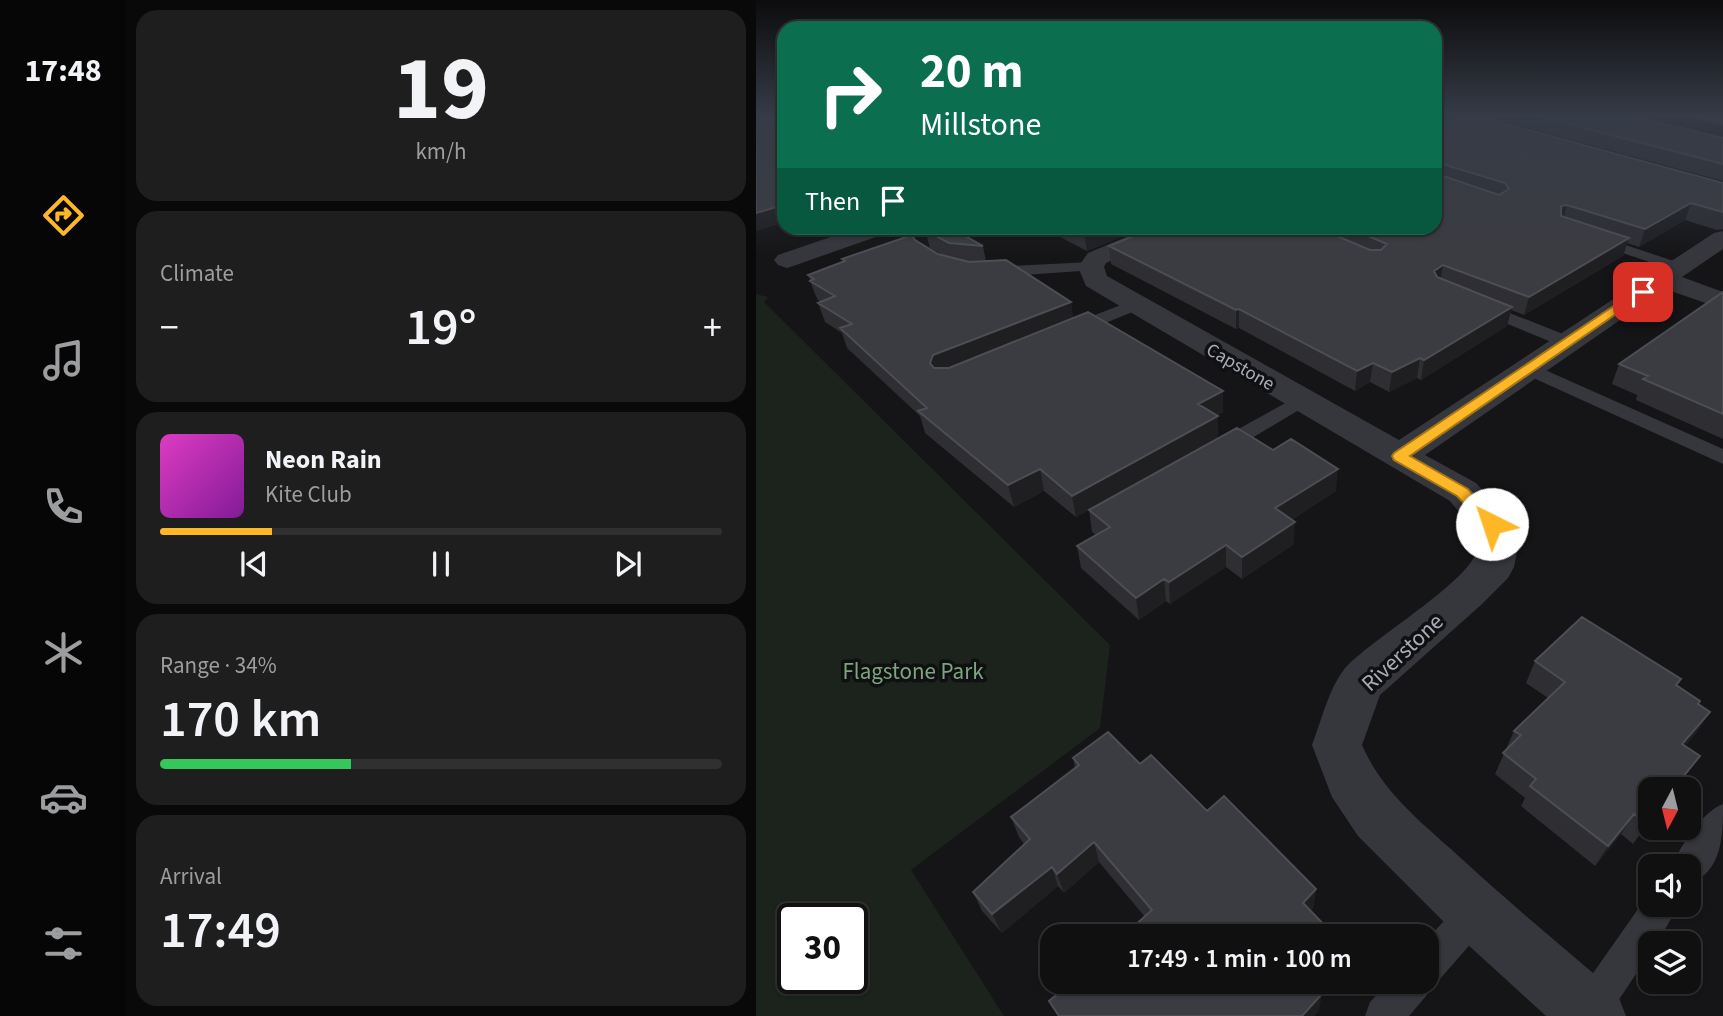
<!DOCTYPE html>
<meta charset="utf-8">
<style>
body{margin:0;font-family:"Source Sans 3",sans-serif;background:#1e1e1f;color:#f1f3f6;height:100vh;display:flex;flex-direction:column;font-size:26px;white-space:nowrap}
*{box-sizing:border-box;margin:0}
p{font-size:23px;color:#9c9d9f}
.icon{flex:none;width:38px;height:38px;fill:none;stroke:currentColor;stroke-width:2;stroke-linecap:round;stroke-linejoin:round}
.map{position:relative;flex:1;overflow:hidden}
.sheet{display:flex;flex-direction:column;gap:10px;padding:10px;background:#090909;width:630px}
.sheet>*{flex:none}
.hud{position:absolute;left:21px;top:21px;width:665px;height:214px;border-radius:21px;box-shadow:0 2px 5px #0004,0 0 0 2px #303031;background:#0b6e4f;color:#fff;overflow:hidden}
.needle{width:46px;rotate:187deg}
.fabs{position:absolute;left:882px;top:777px;display:grid;gap:14px}
.fabs a{display:grid;place-items:center;width:63px;height:63px;border-radius:14px;background:#101011;box-shadow:0 2px 5px #0004,0 0 0 2px #303031;font-size:35px}
.speed{position:absolute;left:21px;top:903px;display:flex;gap:14px;font-size:35px;font-weight:700;text-align:center}
.speed>*{display:grid;place-content:center;width:91px;height:91px;border-radius:50%;background:#101011;box-shadow:0 2px 5px #0004,0 0 0 2px #303031;line-height:1}
.speed .limit{border:4px solid #111;border-radius:10px;background:#fff;color:#111}
.pin{position:absolute;display:grid;place-items:center;width:60px;height:60px;color:#fff;margin:-30px;border-radius:14px;box-shadow:0 4px 10px #0006}
.me{position:absolute;width:77px;margin:-38px;rotate:319deg;stroke-linejoin:round;filter:drop-shadow(0 0 5px #0008)}
.turn{display:flex;align-items:center;gap:24px;height:147px;padding:0 28px;font-size:32px}
.turn .icon{width:91px;height:91px;stroke-width:2.5}
.turn b{display:block;font-size:49px;line-height:60px}
.then{display:flex;align-items:center;height:66px;padding:0 28px;background:#0003;gap:14px;font-size:26px}
.big{font-size:52px;font-weight:600;line-height:1.1}
.sheet .tile{flex:1;display:flex;flex-direction:column;justify-content:center;gap:10px;min-width:0;padding:0 24px;border-radius:21px;background:#1e1e1f}
.sheet .dial{align-items:center;gap:0}
.dial b{font-size:91px;line-height:1}
.song{display:flex;align-items:center;gap:21px}
.cover{width:84px;height:84px;border-radius:10px;background:linear-gradient(135deg,hsl(310 70% 55%),hsl(290 70% 35%))}
.played{height:7px;border-radius:4px;background:linear-gradient(90deg,#feb726 20%,#303031 20%)}
.keys{display:flex;justify-content:space-around;direction:ltr}
.heat{display:flex;justify-content:space-between;align-items:center;font-size:38px;direction:ltr}
.charge{height:10px;border-radius:5px;background:linear-gradient(90deg,#34c759 34%,#303031 0)}
.trip{position:absolute;left:284px;top:924px;width:399px;height:70px;border-radius:21px;background:#101011;box-shadow:0 2px 5px #0004,0 0 0 2px #303031;font-weight:600;line-height:70px;text-align:center}
main{display:flex;flex:1;min-height:0}
.tabs{display:flex;flex-direction:column;width:126px;justify-content:space-around;align-items:center;background:#060607;color:#9c9d9f}
.tabs .icon{width:49px;height:49px}
.tabs .current{color:#feb726}
.tabs b{font-size:32px;color:#f1f3f6}
.map>svg:first-child{display:block}
</style>
<main>
<nav class="tabs">
<b>17:48</b>
<svg class="icon current" aria-label="directions" viewBox="0 0 24 24"><path d="M12 3l9 9-9 9-9-9zM9 14v-3h6M13 9l2 2-2 2"/></svg>
<svg class="icon" aria-label="music" viewBox="0 0 24 24"><path d="M9 18V5l10-2v13"/><circle cx="6" cy="18" r="3"/><circle cx="16" cy="16" r="3"/></svg>
<svg class="icon" aria-label="phone" viewBox="0 0 24 24"><path d="M5 4h4l2 5-3 2q2 4 5 5l2-3 5 2v4C11 20 4 13 5 4z"/></svg>
<svg class="icon" aria-label="climate" viewBox="0 0 24 24"><path d="M12 3v18M4 7l16 10M4 17L20 7"/></svg>
<svg class="icon" aria-label="car" viewBox="0 0 24 24"><path d="M5 17H2v-5l4-1 3-4h7l3 4 3 1v5h-3M9 17h6M6 11h13"/><circle cx="7" cy="17" r="2"/><circle cx="17" cy="17" r="2"/></svg>
<svg class="icon" aria-label="filters" viewBox="0 0 24 24"><path d="M4 7h16M4 17h16"/><circle cx="9" cy="7" r="2"/><circle cx="15" cy="17" r="2"/></svg>
</nav>
<section class="sheet">
<div class="tile dial"><b>19</b><p>km/h</p></div>
<div class="tile"><p>Climate</p>
<div class="heat"><a>−</a><b class="big">19°</b><a>+</a></div>
</div>
<div class="tile">
<div class="song"><i class="cover"></i><div><b>Neon Rain</b><p>Kite Club</p></div></div>
<div class="played"></div>
<div class="keys"><svg class="icon" aria-label="previous" viewBox="0 0 24 24"><path d="M18 5L8 12l10 7zM5 5v14"/></svg><svg class="icon" aria-label="pause" viewBox="0 0 24 24"><path d="M8 5v14M16 5v14"/></svg><svg class="icon" aria-label="next" viewBox="0 0 24 24"><path d="M6 5l10 7-10 7zM19 5v14"/></svg></div>
</div>
<div class="tile"><p>Range · 34%</p><b class="big">170 km</b><div class="charge"></div></div>
<div class="tile"><p>Arrival</p><b class="big">17:49</b></div>
</section>
<div class="map">
<svg width="967" height="1016" viewBox="0 0 967 1016">
<rect width="100%" height="100%" fill="#151517"/>
<path fill="#1b231c" fill-rule="evenodd" d="M0 294 12 297 8 302 354 645 344 728 155 870 248 1016H0ZM37 919H96V978H37Z"/>
<g fill="none" stroke-linecap="round" stroke-linejoin="round">
<path fill="#36373d" fill-rule="evenodd" d="M839 235 927 264 930 267 927 270H917L834 242 832 239 834 236Z
M335 262 343 267 340 270 236 277 228 272 236 267Z
M378 300 384 301 386 305 384 309 322 334H310L307 330 310 326Z
M726 302 817 338 820 342 811 347 805 346 720 311 718 307 720 303Z
M771 362 967 449V464L764 372 762 368Z
M546 394 553 396 556 400 553 404 471 453H457L454 448 457 443Z
M967 804C967 835 967 871 933 884V866H916C925 845 946 812 967 804Z
M894 892V905H923L901 943H894V953L852 1016H818L815 1009 821 996Z
M720 894 732 900 738 912 732 924 683 980 676 983 671 995 653 1016H609L614 1002 633 982H670V940L708 900Z"/>
<path fill="#36373d" fill-rule="evenodd" d="M101 228H135L131 233 40 265 31 268 22 265 18 260 22 255Z
M392 228H423L419 233 350 263 348 267 351 276 643 440 958 233 967 231V249L926 277 967 292V309L909 289 669 455 720 483 749 515 762 547 758 567 752 578 725 605 624 695 606 745C627 794 669 825 707 860 757 906 809 949 861 993L870 1016H790L699 933 602 836 576 797 556 745C565 722 572 691 587 671 607 643 724 577 721 546 720 528 704 514 694 501L330 286 322 267 332 253Z"/>
<path fill="#44464d" fill-rule="evenodd" d="M934 114 967 115V125L937 118Z"/>
</g>
<path fill="#2e2e33" d="M679 114H868L967 138V181L739 119 710 115 679 121 680 122 967 183V229L961 230 929 220 883 247 871 243 867 256 768 315 755 310 751 326 665 380 661 378 633 392 614 382 599 391 483 328 480 329 355 264 353 246 397 228H679Z
M287 228H386L331 251Z
M169 230 227 246 230 261 318 318 467 391V412L461 415 462 437 374 487 580 491 535 520 538 544 486 579 470 567 414 604 410 601 383 620 325 568 321 546 340 535 336 532 333 510 320 517 288 491 258 507 169 433 164 416 91 348 86 333 69 322 62 303 64 302 62 300 59 294 52 275 87 262 86 259 159 240 182 254 187 255 174 248Z
M967 292V439L880 400 881 395 856 384 863 364Z
M779 661 921 686 954 712 940 733 929 746V777L919 789H894V821L877 844 865 834 839 866 765 806 769 798 739 774 758 731 792 698 770 683Z
M317 758 384 764 560 889 557 908 555 911 389 917 343 862 308 893 302 886 246 933 226 911 217 892 268 844 263 837 255 817 319 768Z"/>
<path fill="#1f1f22" d="M679 114H711L710 115 679 121Z
M935 203 929 220 883 247 889 229Z
M28 205V223L0 231V213Z
M811 205 807 222H800L805 206Z
M343 228H386L331 251 328 233Z
M873 238 867 256 768 315 773 297Z
M687 265 684 283 678 271Z
M315 302 318 321 183 376 174 363 177 355Z
M756 307 751 326 665 380 668 360Z
M483 309V328L480 329V310Z
M664 358 661 378 633 392 636 372Z
M617 363 614 382 599 391 601 371Z
M467 391V412L443 425 442 404Z
M462 416V437L320 517 316 496Z
M284 469 288 491 258 507 252 485Z
M582 469 580 491 518 530 519 508Z
M539 522 538 544 486 579V557Z
M470 545V567L414 604 413 582Z
M408 579 410 601 383 620 380 598Z
M954 712 940 733 912 766 926 744Z
M944 756 919 789H917Z
M878 814 865 834 839 866 852 846Z
M894 819V821L877 844Z
M338 842 343 862 308 893 301 874Z
M296 867 302 886 246 933 236 914Z
M560 889 557 908 544 922 547 903Z
M566 994 563 1011 558 1016H546Z"/>
<path fill="#3b3c41" stroke="#4c4e54" stroke-width="2" fill-rule="evenodd" d="M0 114H28V205L0 213Z
M679 114 680 122 713 118 732 119 967 183V212L935 203 889 229 811 205 805 206V216L873 238 773 297 687 265 678 271 681 277 756 307 668 360 664 358 636 372 617 363 601 371 483 309 480 310 353 246 397 228H562L614 250H625L631 244 593 228H679ZM680 162 749 183 753 189 743 195 681 174Z
M774 114H868L967 138V164Z
M176 228H195L227 246 193 243 169 230Z
M317 228H343L328 233Z
M156 235 159 240 182 254 213 262 250 260 315 302 177 355 174 363 178 368H193L332 312 467 391 442 404 462 416 316 496 284 469 252 485 162 411 171 408 84 328 96 324 62 303 79 296 54 281 58 279 52 275 89 261 86 259Z
M967 292V414L887 379 892 376 863 364Z
M481 428 517 450 535 439 582 469 519 508 539 522 486 557 470 545 413 582 408 579 380 598 321 546 354 527 333 510Z
M826 617 925 679 920 685 944 701 942 704 954 712 926 744 944 756 917 789H894V819L890 824 878 814 852 846 774 786 780 779 747 753 765 735 758 731 809 682 779 661Z
M352 732 384 764 395 755 451 811 468 796 560 889 547 903 579 936H367L396 910 338 842 301 874 296 867 236 914 217 892 274 839 255 817 323 765 317 758Z
M316 982H555L566 994 546 1016H303L293 1001Z"/>
<linearGradient id="sky" x2="0" y2="1"><stop stop-color="#0c0c0d"/><stop offset="0.45" stop-color="#353b47"/><stop offset="1" stop-color="#353b47" stop-opacity="0"/></linearGradient>
<rect width="967" height="256" fill="url(#sky)"/>
<path fill="#feb726" stroke="#a57719" stroke-width="2" d="M883 289 892 292 654 456 712 489 741 521 744 524 741 528H730L701 496 638 460 636 456 638 453Z"/>
<g text-anchor="middle" stroke-width="7" stroke-linejoin="round" paint-order="stroke">
<g font-size="19" fill="#a6acb8" stroke="#101012">
<text transform="translate(485 366) rotate(30)" y="7">Capstone</text>
</g>
<g font-size="23" fill="#a6acb8" stroke="#101012">
<text transform="translate(646 652) rotate(-43)" y="8">Riverstone</text>
</g>
<g font-size="23" fill="#7ca57f" stroke="#101012">
<text x="157" y="679">Flagstone Park</text>
</g>
</g>
</svg>
<div class="fabs">
<a><svg class="needle" viewBox="-14 -14 28 28"><path d="M0-13l5 13h-10z" fill="#e53935"/><path d="M0 13l5-13h-10z" fill="#9c9d9f"/></svg></a>
<a><svg class="icon" aria-label="sound" viewBox="0 0 24 24"><path d="M4 9h4l5-4v14l-5-4H4zM17 9q2 3 0 6"/></svg></a>
<a><svg class="icon" aria-label="layers" viewBox="0 0 24 24"><path d="M12 4l9 5-9 5-9-5zM3 14l9 5 9-5"/></svg></a>
</div>
<div class="speed"><div class="limit">30</div></div>
<div class="pin" style="left:887px;top:292px;background:#d93025"><svg class="icon" aria-label="arrive" viewBox="0 0 24 24"><path d="M6 21V4h12l-3 4 3 4H6"/></svg></div>
<svg class="me" style="left:736px;top:524px" viewBox="-20 -20 40 40"><circle r="19" fill="#fff"/><path d="M0-13L10 11 0 6-10 11z" fill="#feb726"/></svg>
<div class="trip">17:49 · 1 min · 100 m</div>
<div class="hud">
<div class="turn"><svg class="icon" aria-label="right" viewBox="0 0 24 24"><path d="M7 20v-9h11M14 6l5 5-5 5"/></svg><div><b>20 m</b>Millstone</div></div>
<div class="then">Then<svg class="icon" aria-label="arrive" viewBox="0 0 24 24"><path d="M6 21V4h12l-3 4 3 4H6"/></svg></div>
</div>
</div>
</main>
